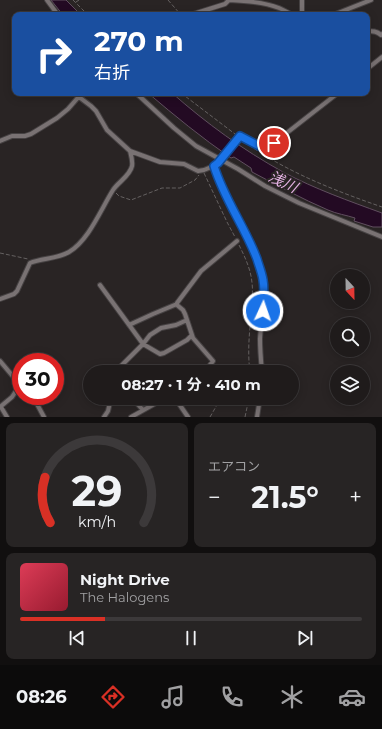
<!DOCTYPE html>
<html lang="ja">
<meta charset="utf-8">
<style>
body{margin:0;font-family:Montserrat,"Noto Sans JP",sans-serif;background:#272424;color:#f1f3f6;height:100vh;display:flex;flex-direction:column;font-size:15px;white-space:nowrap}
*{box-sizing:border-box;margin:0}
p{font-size:13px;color:#a1a1a3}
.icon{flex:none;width:22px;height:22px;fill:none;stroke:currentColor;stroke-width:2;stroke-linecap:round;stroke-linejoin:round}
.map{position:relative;height:417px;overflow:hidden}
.drawer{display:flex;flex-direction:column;gap:6px;padding:6px;background:#110f0f;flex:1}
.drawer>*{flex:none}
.guide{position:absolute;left:12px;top:12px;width:358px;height:84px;border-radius:8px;box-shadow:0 2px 10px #0003,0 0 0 1px #3c393a;background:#1a4fa0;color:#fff;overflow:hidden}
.needle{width:26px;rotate:158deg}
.tools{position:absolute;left:330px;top:269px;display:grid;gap:8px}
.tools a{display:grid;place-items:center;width:40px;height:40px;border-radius:50%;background:#1f1b1b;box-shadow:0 2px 10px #0003,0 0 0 1px #3c393a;font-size:20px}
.speed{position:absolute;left:12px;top:353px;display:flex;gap:8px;font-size:20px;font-weight:700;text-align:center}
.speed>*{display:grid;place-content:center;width:52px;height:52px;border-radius:50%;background:#1f1b1b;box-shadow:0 2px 10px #0003,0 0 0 1px #3c393a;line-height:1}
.speed .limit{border:6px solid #d22;background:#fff;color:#111}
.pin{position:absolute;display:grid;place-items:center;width:34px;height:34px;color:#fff;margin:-17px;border:2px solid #fff;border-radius:50%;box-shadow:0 1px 4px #0007}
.me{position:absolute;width:44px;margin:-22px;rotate:3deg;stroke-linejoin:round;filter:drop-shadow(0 0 3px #0008)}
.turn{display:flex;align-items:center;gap:14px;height:84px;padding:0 16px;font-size:18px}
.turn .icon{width:52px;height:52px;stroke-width:2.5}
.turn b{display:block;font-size:28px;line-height:34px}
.big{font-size:30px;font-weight:700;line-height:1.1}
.drawer .card{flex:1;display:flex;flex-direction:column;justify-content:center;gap:6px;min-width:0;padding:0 14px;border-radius:8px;background:#272424}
.drawer .dial{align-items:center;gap:0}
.dial svg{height:104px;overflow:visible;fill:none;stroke:#3c393a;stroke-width:7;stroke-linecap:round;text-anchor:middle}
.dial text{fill:#f1f3f6;stroke:none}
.song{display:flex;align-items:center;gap:12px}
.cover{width:48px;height:48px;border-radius:6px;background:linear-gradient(135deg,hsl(350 70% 55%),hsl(350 70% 35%))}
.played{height:4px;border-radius:2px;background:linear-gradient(90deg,#d93025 25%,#3c393a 25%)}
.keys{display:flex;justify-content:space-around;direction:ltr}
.heat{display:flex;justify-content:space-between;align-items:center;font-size:22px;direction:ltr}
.drawer .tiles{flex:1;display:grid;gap:6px;grid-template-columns:1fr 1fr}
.card:last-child{grid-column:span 2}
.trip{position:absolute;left:83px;top:365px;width:216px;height:40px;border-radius:20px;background:#1f1b1b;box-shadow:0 2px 10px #0003,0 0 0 1px #3c393a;font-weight:700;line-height:40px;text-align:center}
.tab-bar{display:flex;height:64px;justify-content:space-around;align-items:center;background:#0c0b0b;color:#a1a1a3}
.tab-bar .icon{width:28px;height:28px}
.tab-bar .current{color:#d93025}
.tab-bar b{font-size:18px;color:#f1f3f6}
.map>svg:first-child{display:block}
</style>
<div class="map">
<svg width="382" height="417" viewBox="0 0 382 417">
<rect width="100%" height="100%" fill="#292424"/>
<path fill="#230a23" stroke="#604e5f" d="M51 0H66L81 15H63Z
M148 93H172C206 123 243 150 283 172 315 189 349 201 382 213V227H373L354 221 355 218C346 215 337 214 328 210 302 199 277 185 252 172L251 168 234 157 231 158C202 138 175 116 148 93Z"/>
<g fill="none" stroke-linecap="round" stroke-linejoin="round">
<g stroke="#464243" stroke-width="6">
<path id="minor" d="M47 0 58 15
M229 0C246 1 263 2 279 8 284 10 288 13 293 15
M302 0V15
M190 15 225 4 229 0
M333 15 371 0
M367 31C372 31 377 31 381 35L382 34
M367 69 382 57
M136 93 174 128 196 146 238 169 265 186 299 203 382 237
M79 97 91 106 96 111 107 130 130 151 160 162 184 164 198 171 204 170 216 165 240 136 263 147H267L270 146 338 93
M0 141 12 136H25L31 134 57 118 68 109 82 93
M214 166C224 198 245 226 256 258 259 265 262 273 263 281 266 300 261 320 260 339 260 350 261 361 262 372
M100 285 143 344 160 354 164 353 187 340 192 335
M0 299 14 294 17 291 30 263C42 258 57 259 69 252 89 240 101 209 113 190 118 182 130 176 132 166 133 161 131 155 130 151
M129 325 153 314 177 304
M0 361 21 386
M115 372 143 344 150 335 161 328 176 325 187 320
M203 372 210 365 213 361 193 338 185 314 183 310 177 305V303L201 271 237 241
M30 396 37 404 44 417
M132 398 143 410
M175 398 188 417
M0 407 12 397 20 385
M1 407 7 417
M104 417 108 411 111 398
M131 417 158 402 169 398
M257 417 260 398"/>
</g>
<path stroke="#656161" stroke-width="1" stroke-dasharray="4 2" stroke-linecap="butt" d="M73 0 88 15
M168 0 181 15
M76 2 79 0
M181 93 235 134
M249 145C289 173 336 191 382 207
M204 173 227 222 235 237
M116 193 119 196 131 200 162 188H180L195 180 199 175
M239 245C245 257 251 270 252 283 253 290 252 297 252 305 250 327 247 350 250 372
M0 253 28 259
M237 372 240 368 249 365
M210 417 221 398
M245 417 249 398"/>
<use href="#minor" stroke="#797273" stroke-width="4"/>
</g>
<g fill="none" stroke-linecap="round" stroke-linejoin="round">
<g stroke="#114b97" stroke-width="10">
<path id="route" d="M263 311C263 301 265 290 263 280 262 273 259 266 257 259 245 227 224 199 214 166L218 163 240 136 263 148 267 147 274 143"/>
</g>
<use href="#route" stroke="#1a73e8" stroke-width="7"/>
</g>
<g text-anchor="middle" stroke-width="4" stroke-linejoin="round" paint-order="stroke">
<g font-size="15" font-style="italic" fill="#e4b1e3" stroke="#292424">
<text transform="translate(283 182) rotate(26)" y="5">浅川</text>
</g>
</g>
</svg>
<div class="tools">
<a><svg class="needle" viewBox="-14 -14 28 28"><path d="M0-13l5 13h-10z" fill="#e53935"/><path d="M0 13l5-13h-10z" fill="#a1a1a3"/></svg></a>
<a><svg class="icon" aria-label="search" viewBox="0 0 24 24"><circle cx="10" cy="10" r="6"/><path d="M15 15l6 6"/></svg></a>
<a><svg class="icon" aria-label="layers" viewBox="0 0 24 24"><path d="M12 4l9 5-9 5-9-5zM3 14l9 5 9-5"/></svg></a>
</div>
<div class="speed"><div class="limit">30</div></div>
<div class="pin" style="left:274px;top:143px;background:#d93025"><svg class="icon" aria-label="arrive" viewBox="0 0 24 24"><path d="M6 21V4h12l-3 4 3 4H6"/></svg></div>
<svg class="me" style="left:263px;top:311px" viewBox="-20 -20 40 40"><circle r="17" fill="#1a73e8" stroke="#fff" stroke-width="3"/><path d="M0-11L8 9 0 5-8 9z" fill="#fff"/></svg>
<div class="trip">08:27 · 1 分 · 410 m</div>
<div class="guide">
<div class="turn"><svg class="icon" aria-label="right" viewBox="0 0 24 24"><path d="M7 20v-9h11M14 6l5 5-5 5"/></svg><div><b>270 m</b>右折</div></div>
</div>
</div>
<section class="drawer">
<div class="tiles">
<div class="card dial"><svg viewBox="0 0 100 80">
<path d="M14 69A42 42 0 1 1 86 69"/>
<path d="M14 69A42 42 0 0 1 10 34" stroke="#d93025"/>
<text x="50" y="56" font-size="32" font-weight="700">29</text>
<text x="50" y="72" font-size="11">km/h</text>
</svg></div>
<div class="card"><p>エアコン</p>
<div class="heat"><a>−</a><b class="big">21.5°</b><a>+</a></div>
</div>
<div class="card">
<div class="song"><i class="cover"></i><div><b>Night Drive</b><p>The Halogens</p></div></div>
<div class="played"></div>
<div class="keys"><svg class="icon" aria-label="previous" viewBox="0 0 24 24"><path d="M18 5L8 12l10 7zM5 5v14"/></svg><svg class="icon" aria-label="pause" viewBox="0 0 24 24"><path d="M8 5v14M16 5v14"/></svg><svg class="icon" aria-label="next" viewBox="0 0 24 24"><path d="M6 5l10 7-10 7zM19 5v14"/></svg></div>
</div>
</div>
</section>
<nav class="tab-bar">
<b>08:26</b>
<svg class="icon current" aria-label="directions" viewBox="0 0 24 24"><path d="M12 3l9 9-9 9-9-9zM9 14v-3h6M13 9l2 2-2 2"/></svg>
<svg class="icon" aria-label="music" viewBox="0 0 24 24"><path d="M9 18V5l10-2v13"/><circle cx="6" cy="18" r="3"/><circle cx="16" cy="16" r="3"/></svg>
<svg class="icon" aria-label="phone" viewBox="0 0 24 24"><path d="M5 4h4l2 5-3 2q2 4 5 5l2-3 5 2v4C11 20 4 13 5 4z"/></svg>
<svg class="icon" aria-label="climate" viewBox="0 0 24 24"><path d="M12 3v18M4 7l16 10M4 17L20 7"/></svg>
<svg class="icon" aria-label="car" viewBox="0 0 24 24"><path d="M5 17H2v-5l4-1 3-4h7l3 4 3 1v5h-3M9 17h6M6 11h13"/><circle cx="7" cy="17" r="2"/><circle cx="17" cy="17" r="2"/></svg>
</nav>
